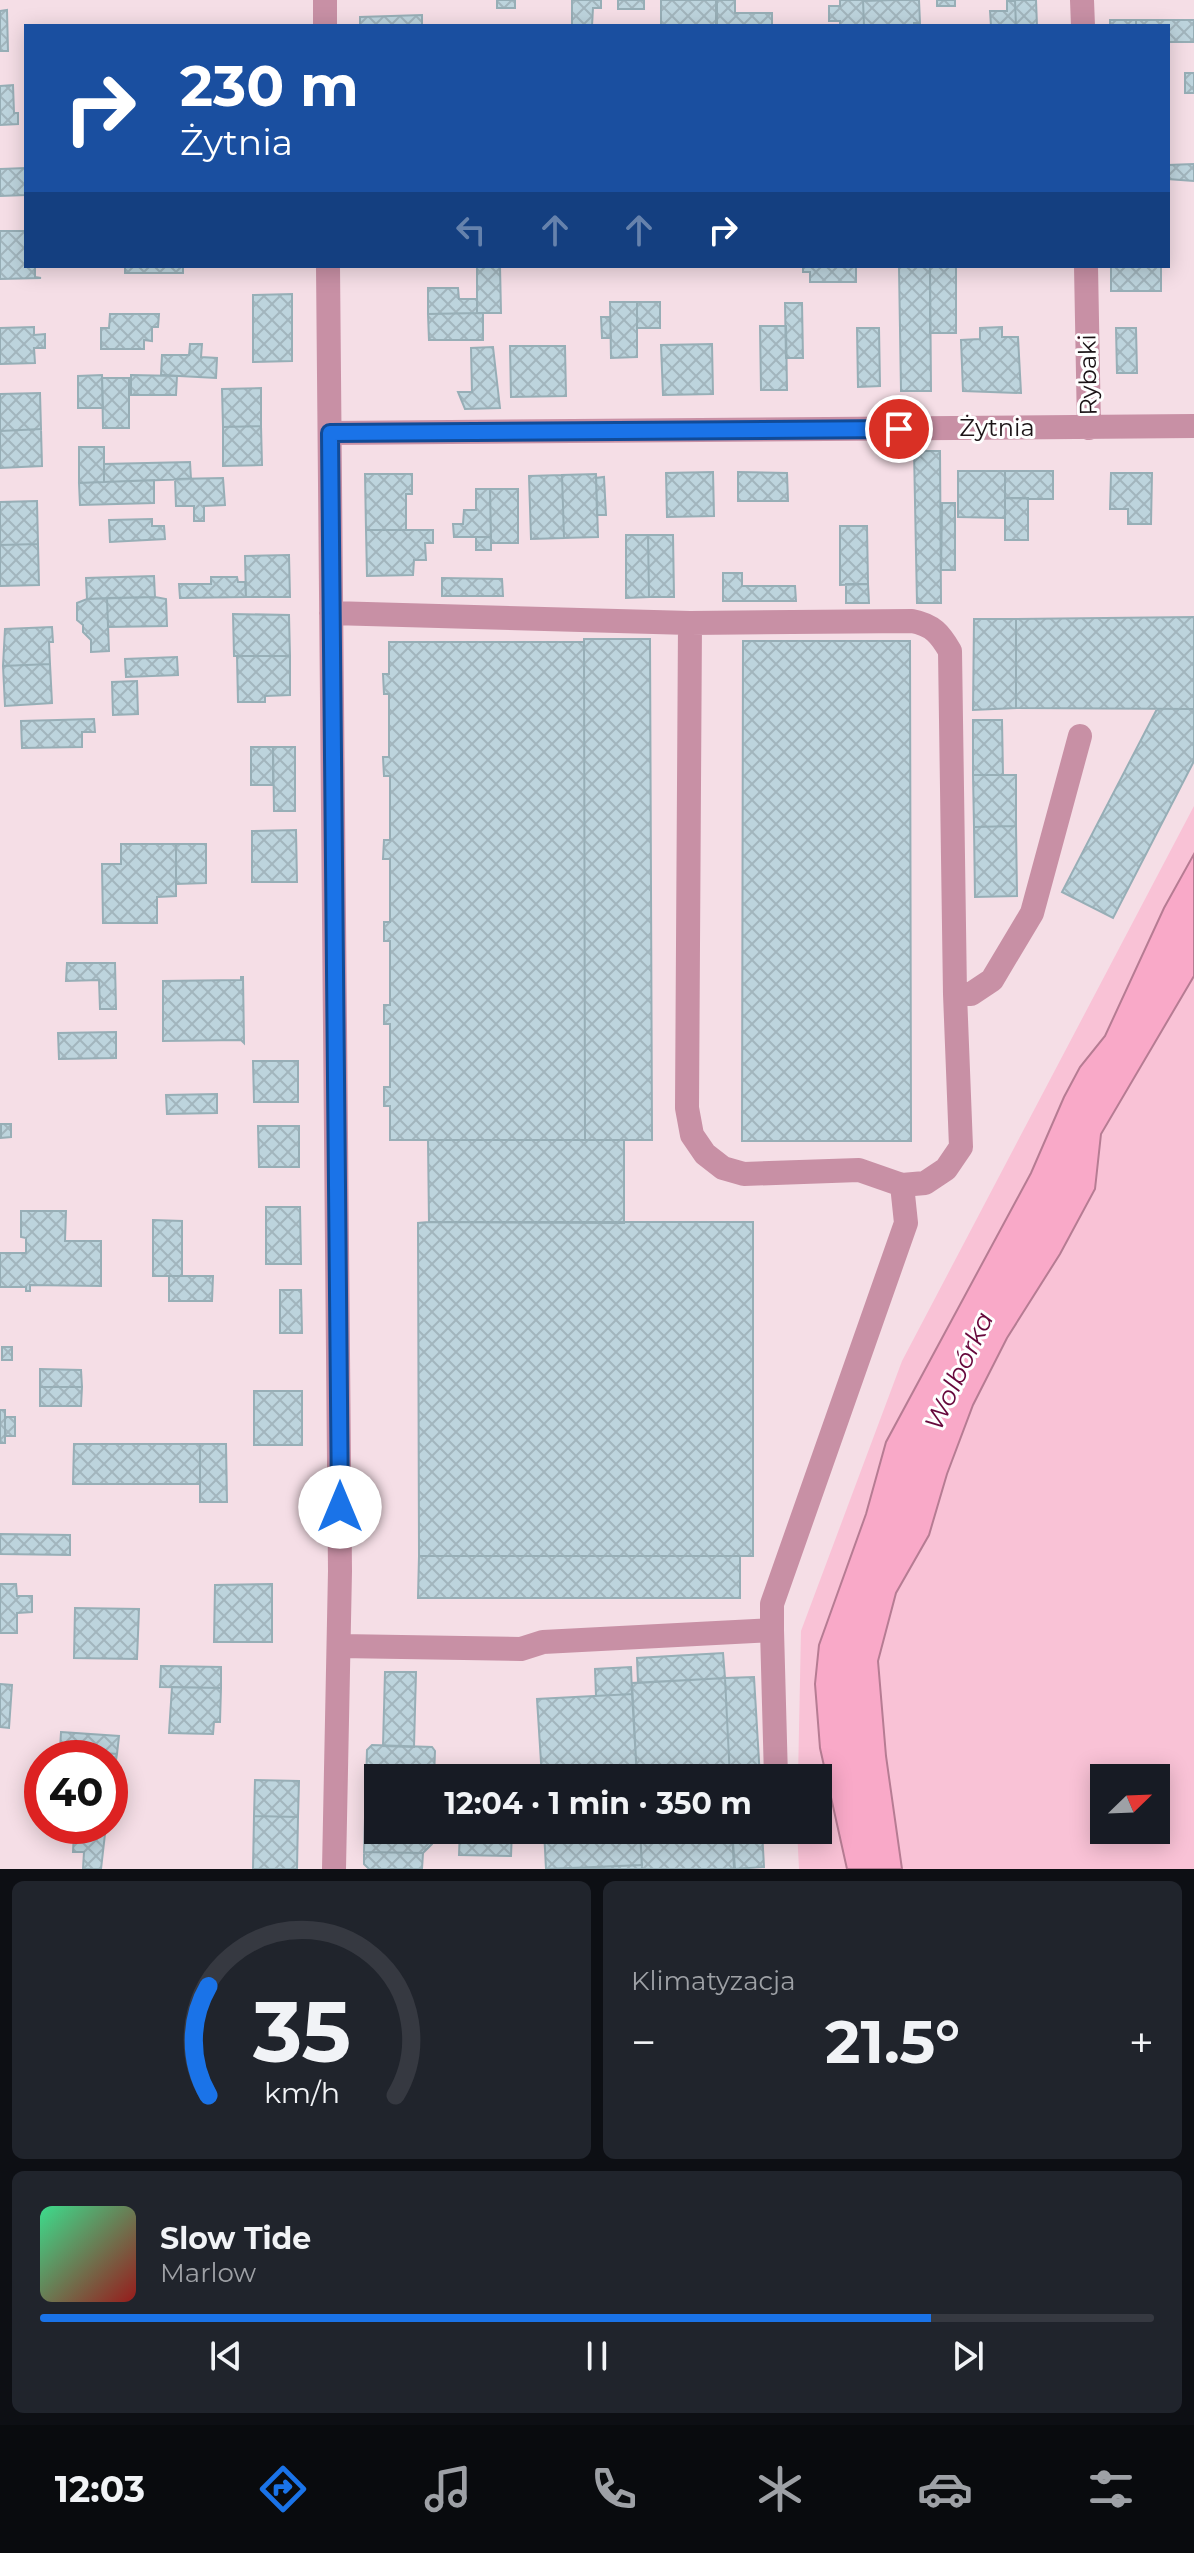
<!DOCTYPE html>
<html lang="pl">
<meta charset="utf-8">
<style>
body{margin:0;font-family:Montserrat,sans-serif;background:#20242c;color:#f1f3f6;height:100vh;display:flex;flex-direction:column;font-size:30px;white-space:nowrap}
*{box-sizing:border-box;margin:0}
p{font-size:26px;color:#9ea1a6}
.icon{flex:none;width:44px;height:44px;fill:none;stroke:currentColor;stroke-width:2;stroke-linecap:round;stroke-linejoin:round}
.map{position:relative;height:1869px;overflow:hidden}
.drawer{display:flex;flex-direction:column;gap:12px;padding:12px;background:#0d0f14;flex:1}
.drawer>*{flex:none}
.top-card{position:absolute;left:24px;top:24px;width:1146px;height:244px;border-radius:0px;box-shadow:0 4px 20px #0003;background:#1a4fa0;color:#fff;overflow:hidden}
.needle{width:52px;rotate:67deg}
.buttons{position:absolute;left:1090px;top:1764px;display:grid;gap:16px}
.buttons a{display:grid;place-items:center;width:80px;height:80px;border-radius:0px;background:#171b24;box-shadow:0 4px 20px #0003;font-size:40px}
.speed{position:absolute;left:24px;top:1740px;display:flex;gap:16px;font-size:40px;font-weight:700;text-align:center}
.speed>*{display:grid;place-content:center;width:104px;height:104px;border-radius:50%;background:#171b24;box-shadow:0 4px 20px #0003;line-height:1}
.speed .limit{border:12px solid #d22;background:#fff;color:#111}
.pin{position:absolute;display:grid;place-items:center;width:68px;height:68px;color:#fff;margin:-34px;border:4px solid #fff;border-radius:50%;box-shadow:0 2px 8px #0007}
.me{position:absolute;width:88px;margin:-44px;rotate:0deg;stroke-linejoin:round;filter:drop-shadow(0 0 6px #0008)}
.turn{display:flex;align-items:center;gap:28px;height:168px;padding:0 24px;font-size:36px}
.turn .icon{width:104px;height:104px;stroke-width:2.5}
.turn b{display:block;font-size:56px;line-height:68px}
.lanes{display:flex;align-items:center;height:76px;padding:0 24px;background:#0003;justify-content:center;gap:40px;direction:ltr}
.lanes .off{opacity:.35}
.big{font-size:60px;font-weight:700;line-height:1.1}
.drawer .tile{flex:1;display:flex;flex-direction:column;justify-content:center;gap:12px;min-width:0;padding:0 28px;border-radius:12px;background:#20242c}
.drawer .dial{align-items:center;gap:0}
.dial svg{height:208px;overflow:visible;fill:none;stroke:#363941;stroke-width:7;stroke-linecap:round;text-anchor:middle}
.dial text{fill:#f1f3f6;stroke:none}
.song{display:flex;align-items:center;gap:24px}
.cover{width:96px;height:96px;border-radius:12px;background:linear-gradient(135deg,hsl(150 70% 55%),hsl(0 70% 35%))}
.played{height:8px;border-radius:4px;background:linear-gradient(90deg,#1a73e8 80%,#363941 80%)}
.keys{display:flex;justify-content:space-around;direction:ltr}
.heat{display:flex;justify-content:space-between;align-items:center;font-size:44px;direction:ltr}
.drawer .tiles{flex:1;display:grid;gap:12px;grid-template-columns:1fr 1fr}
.tile:last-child{grid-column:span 2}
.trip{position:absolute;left:364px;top:1764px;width:468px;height:80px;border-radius:0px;background:#171b24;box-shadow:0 4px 20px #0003;font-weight:700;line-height:80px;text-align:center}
.menu{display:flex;height:128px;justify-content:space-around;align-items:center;background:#090b0e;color:#9ea1a6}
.menu .icon{width:56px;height:56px}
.menu .active{color:#1a73e8}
.menu b{font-size:36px;color:#f1f3f6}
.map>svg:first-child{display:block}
</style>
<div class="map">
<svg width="1194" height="1869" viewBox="0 0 1194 1869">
<defs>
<pattern id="building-cross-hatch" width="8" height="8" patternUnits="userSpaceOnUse" patternTransform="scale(2)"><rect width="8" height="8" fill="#bdd4dd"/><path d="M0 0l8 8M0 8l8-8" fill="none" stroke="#a2b5bd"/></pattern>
</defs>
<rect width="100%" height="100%" fill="#f5dee6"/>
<path fill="#f9c2d6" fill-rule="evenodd" d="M1194 806V1869H799L797 1830H818V1778H798L801 1631 902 1361ZM1104 1778H1156V1830H1104Z"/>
<path fill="#f9a9c8" stroke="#b67c93" stroke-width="2" d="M1194 854V976L1101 1134 1095 1189 1060 1254 1007 1338 973 1405 947 1474 929 1535 896 1593 878 1661 886 1756 902 1869H847L820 1748 815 1684 819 1645 866 1514 886 1442 1031 1173 1064 1097 1080 1067 1105 1036 1164 908Z"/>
<path fill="url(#building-cross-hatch)" stroke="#97aeb6" stroke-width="2" d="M497 0H515V8H497Z
M572 0H601V8H593L592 26H572Z
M618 0H644V9H618Z
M661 0H716V26H661Z
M717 0H735V13H772V26H717Z
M840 0H863L864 26H840V21H829V6H840Z
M894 0H919L920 23H914V26H864L863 1Z
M937 0H955V6H937Z
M1015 0H1036L1037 26H1016Z
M1007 1H1015L1016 26H991L990 11H1007Z
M7 10 8 51H0V11Z
M422 15V26H360V17Z
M1110 20H1136V26H1110Z
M1136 20H1194V42H1168V26H1136Z
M1185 73H1194V93H1185Z
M13 85 14 113H18V124L0 125V86Z
M1194 164V181L1168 179V165Z
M26 168V195L0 196V169Z
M0 231H26V266H35V277L41 278 0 279Z
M125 266H183V273H125Z
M477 266H500L501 313H477Z
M803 266H856V282H810V272H803Z
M1111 266H1161V291H1111Z
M899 267H930L931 391H901Z
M930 267H956V333H930Z
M428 288H458L459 299H477V313L428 314Z
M292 294V361L253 362V295Z
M610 302H637V357L611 358Z
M637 302H660V328H637Z
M785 303H802L803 358H786Z
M483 313V340H429L428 314Z
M110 314H159L158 327H152V341L144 340V349H101V328H109Z
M601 317H610L611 338H602Z
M760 326H786L787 390H761Z
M34 327V335L45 334V348H34L35 363 0 364V328Z
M1002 327V337H1018L1021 393 963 391 961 340 980 339V328Z
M857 328H879L880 386 858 387Z
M1116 328H1136L1137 373H1117Z
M190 344H202L201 357 217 358 216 378 161 375 162 355H189Z
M712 344 713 394 663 395 661 345Z
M510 346H565L566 396 511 397Z
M493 347 500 408 465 409 458 392H472L471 348Z
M102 375 103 408H78V376Z
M131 375 177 376 176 395H131Z
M102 378H129V428H103Z
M261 388V426L223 427 222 389Z
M40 393 41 429 0 431V394Z
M261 426 262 465 223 466V427Z
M41 429 42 466 0 468V431Z
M79 447H104V482L79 483Z
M914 451H940L941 603H917Z
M190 462 191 479 104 482V464Z
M958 471H1005V518L958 517Z
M1005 471H1053V499L1005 498Z
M713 472 714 516 667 517 666 473Z
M738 472 787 473 788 501H738Z
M1111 473H1152L1151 524H1128V509H1110Z
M365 474H412V494H406V530H366Z
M596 474 598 537 564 538 562 475Z
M562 475 564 538 531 539 529 476Z
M604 477 606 515H597L596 478Z
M223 478 225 505 204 506V521H194V506H176L175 479Z
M154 480V503L80 505 79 483Z
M476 489H490L491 537H454L453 524H463L464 510H476Z
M490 489H518V543H491Z
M1005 498H1028V540H1005Z
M37 501 38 544 0 545V502Z
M942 503H955V570H941Z
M152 519V526H164L165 539 110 542 109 520Z
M840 526H867L868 584 840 585Z
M366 530H433V543H425L426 560H414L413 575 367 576Z
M626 535H648L649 597 626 598Z
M648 535H673L674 597H649Z
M476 537H491V550H476Z
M38 544 39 585 0 586V545Z
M289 555 290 597H246L245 556Z
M723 573H742V586H795L796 601H723Z
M154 576 155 597 87 599 86 578Z
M211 577H237L238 582H245L246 597 180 598 179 584H211Z
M442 578 502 579 503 596H442Z
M846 584H868L869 603H846Z
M155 597 166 599 167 626 108 627 107 598Z
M107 598 109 651 91 652V640L83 632V625L77 620V603L87 599Z
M233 614 289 615 290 656H234Z
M1194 617V709L1016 708V619Z
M974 619H1016V708L973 710Z
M52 627 53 642H49L50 664 3 666 5 629Z
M584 639H650L652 1140H585Z
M743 641H910L911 1141H742Z
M389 642H584L585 1140H390V1106H384V1087H390V1024H384V1005H390V941H384V922H390V859H383L384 840H390V776H384L383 757H389V694H384L383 674H389Z
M237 656H290V695L265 696V702H238Z
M177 657 178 675 126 677 125 659Z
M50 664 52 703 5 706 3 666Z
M137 681 138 714 113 715 112 682Z
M1157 709H1194V761L1113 918 1062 892Z
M94 719 95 732H82V747L22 748 21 721Z
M973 720H1002L1003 775H973Z
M251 747H273V785H251Z
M273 747H295V811H274Z
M973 775H1016V826L974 827Z
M1016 826 1017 896 975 897 974 827Z
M296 830 297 882H252V831Z
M121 844H176V896L157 897V923H103L102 864H121Z
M176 844H206V883L176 884Z
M67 963H115L116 1009H100L99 980 66 981Z
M241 977H243L244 1043 241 1040 163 1041V981L241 980Z
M116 1032V1058L59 1059 58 1033Z
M253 1061H298V1102H254Z
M217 1094V1113L167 1114 166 1095Z
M1 1124H11V1137L1 1138Z
M258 1126H299V1167H259Z
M428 1140H624V1223L429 1222Z
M266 1207H300L301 1264H266Z
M21 1211H66L65 1241H101V1286L30 1285V1291H26V1287H0V1253H26V1238L21 1237Z
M153 1220 182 1221V1276H153Z
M429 1222H753V1556H419L418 1223Z
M169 1276H213L212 1301H169Z
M280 1290H301L302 1333H280Z
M2 1347H12V1360H2Z
M40 1369 81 1370 82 1387H40Z
M40 1387H82L81 1406H40Z
M254 1391H302V1445H254Z
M0 1410H5V1443H0Z
M5 1417H15V1436H5Z
M74 1444H200V1484H73Z
M200 1444H226L227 1502H200Z
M0 1534 70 1535V1555L0 1554Z
M419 1556H740V1598H418Z
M0 1584H16L17 1596H32V1612L17 1613V1633H0Z
M272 1584V1642H214L215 1585Z
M75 1608 139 1609 137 1659 74 1658Z
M723 1653 725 1678 638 1683 637 1658Z
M161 1666 221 1667V1688L160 1687Z
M631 1667 632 1694 596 1696 595 1669Z
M385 1672H416L414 1747 383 1746Z
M754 1677 760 1778H730L725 1678Z
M725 1678 730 1778H637L632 1683Z
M0 1684 12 1685 9 1728 0 1727Z
M172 1687 221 1688 220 1722H214L213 1734 169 1733Z
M632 1694 637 1778H542L537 1699Z
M61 1732 119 1736 117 1754 60 1750Z
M372 1745 432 1747 435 1751 434 1778H378V1830H432V1844L423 1853 364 1852 367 1750Z
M60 1750 117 1754 114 1773H110V1758H60Z
M255 1780 299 1781 298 1817 254 1816Z
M254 1816 298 1817 297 1869H253Z
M60 1826H99L98 1834 59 1831Z
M460 1830H512L511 1856 459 1855Z
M544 1830H640L642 1865 546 1869Z
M640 1830H732L735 1869H642Z
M732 1830H762L764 1867 734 1869Z
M74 1832 105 1834 101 1869H83L84 1852H73Z
M364 1852 423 1853 422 1869H369L364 1864Z
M642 1865V1869H556Z"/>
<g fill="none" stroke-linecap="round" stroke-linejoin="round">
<path stroke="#c890a5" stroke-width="24" d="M325 0V26
M1082 0 1083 26
M328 266 340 1571 334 1869
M1086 266 1089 428
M330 433 1194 426
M331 613 690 623 912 621C933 625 940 634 950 651L955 994 961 1147 946 1169 925 1183 902 1185 859 1170 744 1174 723 1168 705 1154 692 1135 687 1108 690 623
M955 994H971L992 980 1032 913 1080 736
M772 1630V1604L906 1223 902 1185
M340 1646 521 1649 543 1642 772 1630 776 1778"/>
</g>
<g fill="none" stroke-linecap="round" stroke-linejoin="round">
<g stroke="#114b97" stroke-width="20">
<path id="route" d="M340 1507 330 433 899 429"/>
</g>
<use href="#route" stroke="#1a73e8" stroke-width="14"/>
</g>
<g text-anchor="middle" stroke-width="6" stroke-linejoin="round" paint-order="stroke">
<g font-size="24" fill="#1b1316" stroke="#fff">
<text transform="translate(1088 375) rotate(-91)" y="8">Rybaki</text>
<text x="997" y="436">Żytnia</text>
</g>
<g font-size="26" font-style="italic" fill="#67083c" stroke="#fff">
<text transform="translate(959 1371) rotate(-65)" y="9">Wolbórka</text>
</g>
</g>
</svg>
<div class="buttons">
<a><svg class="needle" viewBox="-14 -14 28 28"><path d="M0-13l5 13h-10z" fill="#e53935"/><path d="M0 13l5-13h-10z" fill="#9ea1a6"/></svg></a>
</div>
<div class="speed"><div class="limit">40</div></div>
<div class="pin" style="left:899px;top:429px;background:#d93025"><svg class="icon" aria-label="arrive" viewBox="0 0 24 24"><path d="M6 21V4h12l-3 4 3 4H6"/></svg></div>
<svg class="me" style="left:340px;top:1507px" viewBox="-20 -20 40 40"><circle r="19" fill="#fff"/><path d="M0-13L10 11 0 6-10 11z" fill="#1a73e8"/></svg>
<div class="trip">12:04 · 1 min · 350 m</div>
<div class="top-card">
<div class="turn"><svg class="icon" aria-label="right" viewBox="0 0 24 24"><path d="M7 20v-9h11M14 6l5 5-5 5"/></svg><div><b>230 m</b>Żytnia</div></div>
<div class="lanes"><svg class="icon off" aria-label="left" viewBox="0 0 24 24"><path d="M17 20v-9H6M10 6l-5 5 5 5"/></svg><svg class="icon off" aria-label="ahead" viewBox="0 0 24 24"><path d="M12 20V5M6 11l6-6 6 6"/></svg><svg class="icon off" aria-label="ahead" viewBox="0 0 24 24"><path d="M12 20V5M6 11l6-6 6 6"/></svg><svg class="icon" aria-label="right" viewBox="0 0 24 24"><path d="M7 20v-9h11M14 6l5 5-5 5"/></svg></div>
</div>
</div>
<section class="drawer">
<div class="tiles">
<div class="tile dial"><svg viewBox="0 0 100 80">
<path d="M14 69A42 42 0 1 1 86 69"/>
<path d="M14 69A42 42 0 0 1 14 27" stroke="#1a73e8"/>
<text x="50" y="56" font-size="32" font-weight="700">35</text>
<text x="50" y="72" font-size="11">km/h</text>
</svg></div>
<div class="tile"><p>Klimatyzacja</p>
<div class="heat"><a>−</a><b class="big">21.5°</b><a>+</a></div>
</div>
<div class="tile">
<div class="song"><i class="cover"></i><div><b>Slow Tide</b><p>Marlow</p></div></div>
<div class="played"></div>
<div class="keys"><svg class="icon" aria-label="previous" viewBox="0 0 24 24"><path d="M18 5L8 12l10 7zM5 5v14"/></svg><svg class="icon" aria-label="pause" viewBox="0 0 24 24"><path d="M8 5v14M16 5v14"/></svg><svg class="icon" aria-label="next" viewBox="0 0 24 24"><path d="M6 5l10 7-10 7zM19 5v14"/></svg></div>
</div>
</div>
</section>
<nav class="menu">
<b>12:03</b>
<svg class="icon active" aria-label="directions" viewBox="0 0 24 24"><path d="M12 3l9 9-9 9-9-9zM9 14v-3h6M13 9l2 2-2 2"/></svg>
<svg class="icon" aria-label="music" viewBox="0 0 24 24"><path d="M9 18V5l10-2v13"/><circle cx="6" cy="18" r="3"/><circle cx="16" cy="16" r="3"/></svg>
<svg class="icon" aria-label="phone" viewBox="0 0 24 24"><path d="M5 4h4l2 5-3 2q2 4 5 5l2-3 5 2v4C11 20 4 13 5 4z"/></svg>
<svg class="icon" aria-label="climate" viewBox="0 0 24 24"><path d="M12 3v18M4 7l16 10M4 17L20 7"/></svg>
<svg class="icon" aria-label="car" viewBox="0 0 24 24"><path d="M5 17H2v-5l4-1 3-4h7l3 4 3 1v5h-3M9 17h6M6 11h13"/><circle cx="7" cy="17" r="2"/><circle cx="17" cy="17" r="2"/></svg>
<svg class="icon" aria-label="filters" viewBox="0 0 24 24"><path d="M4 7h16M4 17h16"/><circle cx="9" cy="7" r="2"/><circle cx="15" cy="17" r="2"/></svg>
</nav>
